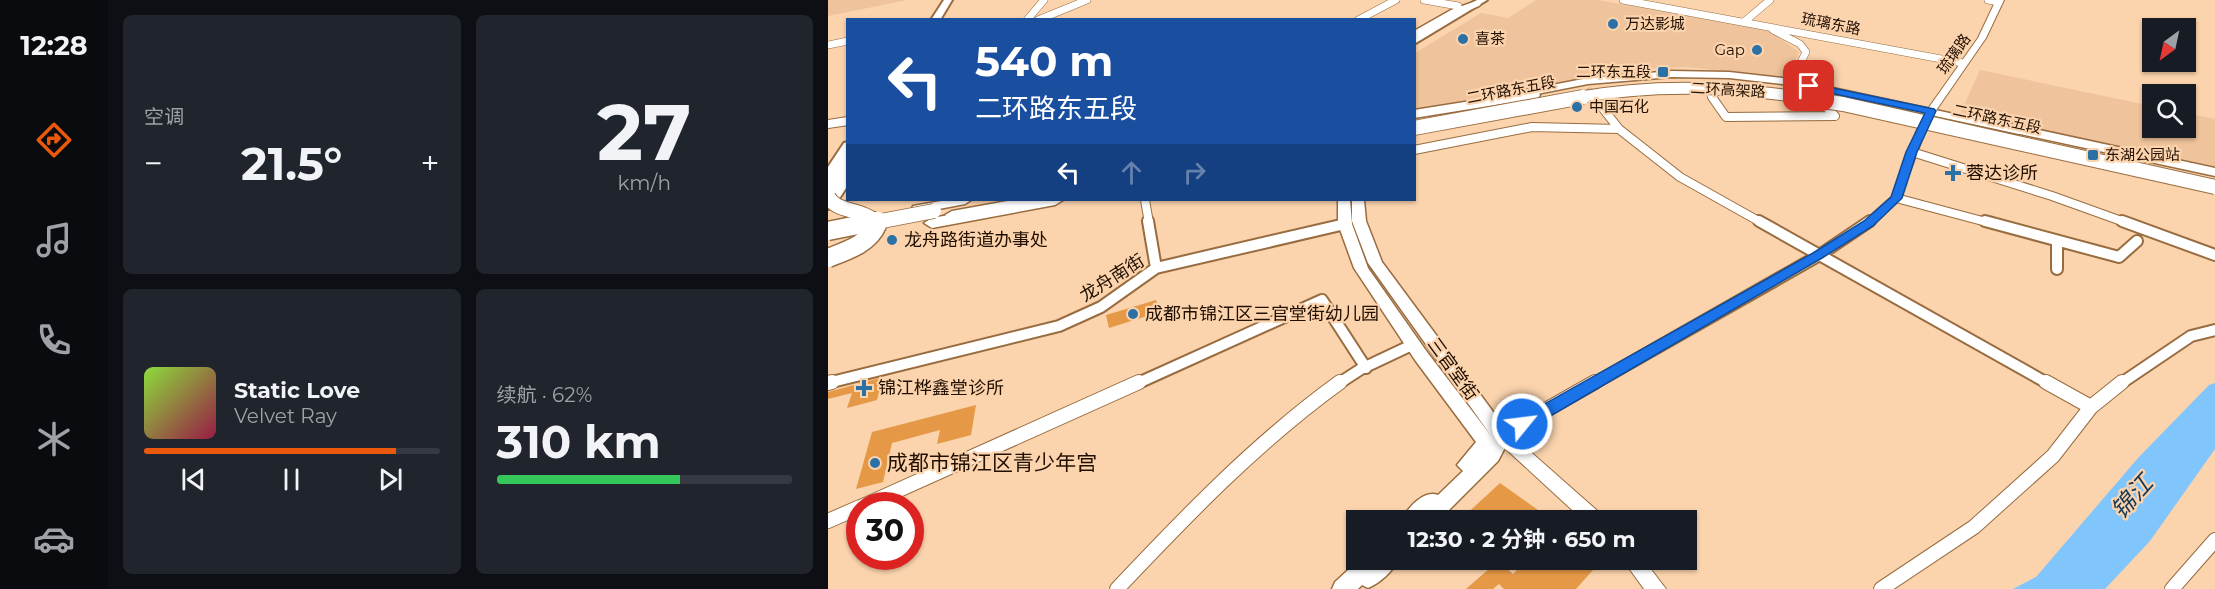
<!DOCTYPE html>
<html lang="zh">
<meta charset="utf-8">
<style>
body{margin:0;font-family:Montserrat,"Noto Sans SC",sans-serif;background:#20242c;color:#f1f3f6;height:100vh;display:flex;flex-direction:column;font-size:22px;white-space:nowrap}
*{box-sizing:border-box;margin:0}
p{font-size:20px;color:#9ea1a6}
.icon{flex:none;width:33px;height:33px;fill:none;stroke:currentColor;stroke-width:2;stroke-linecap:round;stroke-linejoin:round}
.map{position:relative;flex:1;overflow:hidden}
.side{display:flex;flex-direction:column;gap:15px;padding:15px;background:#0d0f14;width:720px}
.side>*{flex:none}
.banner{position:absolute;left:18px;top:18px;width:570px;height:183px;border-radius:0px;box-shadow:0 2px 4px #0004;background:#1a4fa0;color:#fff;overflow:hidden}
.needle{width:39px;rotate:213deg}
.fabs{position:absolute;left:1314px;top:18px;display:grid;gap:12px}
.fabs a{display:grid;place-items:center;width:54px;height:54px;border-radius:0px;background:#171b24;box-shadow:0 2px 4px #0004;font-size:30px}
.speed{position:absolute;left:18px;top:492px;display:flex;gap:12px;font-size:30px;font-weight:700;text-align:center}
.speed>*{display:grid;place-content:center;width:78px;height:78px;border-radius:50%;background:#171b24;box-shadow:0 2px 4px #0004;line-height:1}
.speed .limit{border:9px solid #d22;background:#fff;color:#111}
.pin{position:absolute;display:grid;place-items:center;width:51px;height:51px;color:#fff;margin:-26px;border-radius:12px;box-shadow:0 3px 9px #0006}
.me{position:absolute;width:66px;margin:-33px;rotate:61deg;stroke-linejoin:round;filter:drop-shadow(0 0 4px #0008)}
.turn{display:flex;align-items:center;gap:21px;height:126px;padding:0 30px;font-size:27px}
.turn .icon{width:78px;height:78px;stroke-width:2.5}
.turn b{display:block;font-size:42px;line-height:51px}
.lanes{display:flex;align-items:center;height:57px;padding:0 30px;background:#0003;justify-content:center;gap:30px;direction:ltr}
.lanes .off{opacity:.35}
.big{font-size:45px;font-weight:700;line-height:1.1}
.side .card{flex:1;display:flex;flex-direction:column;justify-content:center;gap:9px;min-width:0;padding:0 21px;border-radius:9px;background:#20242c}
.side .dial{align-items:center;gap:0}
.dial b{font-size:78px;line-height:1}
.song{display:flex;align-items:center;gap:18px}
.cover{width:72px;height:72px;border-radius:9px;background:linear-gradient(135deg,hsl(90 70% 55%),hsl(340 70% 35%))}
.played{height:6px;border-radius:3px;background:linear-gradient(90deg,#ea580c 85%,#363941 85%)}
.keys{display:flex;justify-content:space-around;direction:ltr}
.heat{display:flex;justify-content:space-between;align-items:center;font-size:33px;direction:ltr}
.charge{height:9px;border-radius:4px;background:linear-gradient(90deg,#34c759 62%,#363941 0)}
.side .tiles{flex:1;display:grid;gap:15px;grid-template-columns:repeat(2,1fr)}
.trip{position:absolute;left:518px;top:510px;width:351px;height:60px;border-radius:0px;background:#171b24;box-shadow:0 2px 4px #0004;font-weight:700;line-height:60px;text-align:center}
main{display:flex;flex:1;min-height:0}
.dock{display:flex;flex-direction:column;width:108px;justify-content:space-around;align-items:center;background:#090b0e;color:#9ea1a6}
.dock .icon{width:42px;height:42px}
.dock .selected{color:#ea580c}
.dock b{font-size:27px;color:#f1f3f6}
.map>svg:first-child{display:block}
</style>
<main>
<nav class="dock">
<b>12:28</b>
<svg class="icon selected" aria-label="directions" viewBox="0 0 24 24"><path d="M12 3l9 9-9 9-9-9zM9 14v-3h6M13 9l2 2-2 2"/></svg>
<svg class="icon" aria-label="music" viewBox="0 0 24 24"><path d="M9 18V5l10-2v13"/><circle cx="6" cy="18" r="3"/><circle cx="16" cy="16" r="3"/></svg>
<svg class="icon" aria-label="phone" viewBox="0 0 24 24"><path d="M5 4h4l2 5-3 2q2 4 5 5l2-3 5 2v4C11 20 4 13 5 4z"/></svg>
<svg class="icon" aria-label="climate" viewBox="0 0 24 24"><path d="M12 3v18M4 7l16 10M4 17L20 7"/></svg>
<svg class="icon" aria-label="car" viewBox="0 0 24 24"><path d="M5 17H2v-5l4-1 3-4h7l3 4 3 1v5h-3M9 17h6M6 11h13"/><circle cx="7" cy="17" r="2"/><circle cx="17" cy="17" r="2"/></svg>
</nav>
<section class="side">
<div class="tiles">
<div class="card"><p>空调</p>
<div class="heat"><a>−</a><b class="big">21.5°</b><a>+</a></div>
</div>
<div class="card dial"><b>27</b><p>km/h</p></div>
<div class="card">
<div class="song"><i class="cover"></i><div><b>Static Love</b><p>Velvet Ray</p></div></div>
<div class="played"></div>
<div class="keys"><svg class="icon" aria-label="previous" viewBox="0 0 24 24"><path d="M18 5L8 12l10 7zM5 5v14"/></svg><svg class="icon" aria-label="pause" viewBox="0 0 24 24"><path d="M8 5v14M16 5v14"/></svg><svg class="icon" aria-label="next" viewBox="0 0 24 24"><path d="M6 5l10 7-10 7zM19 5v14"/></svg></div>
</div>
<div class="card"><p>续航 · 62%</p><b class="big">310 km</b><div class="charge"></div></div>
</div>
</section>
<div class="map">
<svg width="1387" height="589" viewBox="0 0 1387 589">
<rect width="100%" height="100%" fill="#fbd3ad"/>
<path fill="#efc39b" d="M0 0H79L0 16Z
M708 0H770L940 30 971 52 959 78 859 67 813 69 587 110V53L653 13 680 18Z
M1152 70 1324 106V128H1358V113L1387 119V168L1206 128 1181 126 1131 116Z"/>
<path fill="#81c5fd" d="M1387 383V449L1322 541 1277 589H1185L1208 577 1310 458 1381 385Z"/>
<path fill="#e59947" d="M328 300 332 312 281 328 278 315Z
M55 377 49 400 19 408 24 393 0 399V392Z
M148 405 143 435 109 444 112 430 64 443 55 482 28 489 44 432Z
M672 483 724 520H632Z
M699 560H774L748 589H676L671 584 665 589H638L670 561 685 574Z"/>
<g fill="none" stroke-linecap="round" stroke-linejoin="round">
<g stroke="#986c3f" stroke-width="8">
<path id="minor-far3" d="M596 0 630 6
M795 0 1135 63
M1160 0 1171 2
M199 20 216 0
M210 20 259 0
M530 20 568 0
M917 21 942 0
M945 30 972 44 978 52 963 82
M0 45 20 41
M876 85 885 98
M762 92 767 98"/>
</g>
<g stroke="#986c3f" stroke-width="10">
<path id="minor-far2" d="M766 97 791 129 852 177 934 223
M884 97 898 117 1007 116 990 99
M0 124 20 121
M586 150 704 127 791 129
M1084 152 1224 196 1299 223
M1068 198 1162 223
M317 200 321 223
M1040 223 1068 198 1097 120"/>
</g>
<g stroke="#986c3f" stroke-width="14">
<path id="minor-far1" d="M320 221 328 268
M931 221 1221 384
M1157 221 1291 257 1309 241
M1294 221 1387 255
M1229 241V269
M0 383 231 326 273 307 328 268 517 224
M308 384 494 300 538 368
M510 384 533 369 586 344
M765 384 990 256 1042 221
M1292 384 1363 336 1387 330"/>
</g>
<g stroke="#986c3f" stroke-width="16">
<path id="minor" d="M1218 382 1263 407
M0 383 4 382
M670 437 767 382
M35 506 311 382
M0 521 32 507
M289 589C359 515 429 442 512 382
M1053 589 1146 527 1225 456 1263 407 1294 382
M1344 589 1387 540"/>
</g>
<g stroke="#986c3f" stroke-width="2">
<path id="tertiary" d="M1168 0H1176L1158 38 1100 122H1094L1092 120 1150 38Z
M674 430 680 432 773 514 776 520H755L668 440 666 436 668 432Z
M795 560H816L838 589H816Z"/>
</g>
<g stroke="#986c3f" stroke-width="3">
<path id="secondary" d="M844 71 901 72 963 79 1191 128 1197 131 1191 134 963 85 901 78 844 77 760 84 688 98 683 95 688 92 760 78Z
M119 200H143L137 204 90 213 84 209 85 206Z
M185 200H209L203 204 124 219 117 215 124 211Z
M510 200H522L524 224 540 268 599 352 664 437 540 263 524 221V200H536L538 221 554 262 683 436 670 461 611 520H574C580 507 596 490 610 495L635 471 629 465 648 442 587 360 526 268 510 224Z
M531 560H570C564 572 552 583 540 588L534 585 530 589H504L507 582Z"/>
</g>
<g stroke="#986c3f" stroke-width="4">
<path id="primary" d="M116 0H124L112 20H103Z
M649 0H659L586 44V37Z
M20 142V157L5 180 0 181V167L16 143Z
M20 169V185L5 208 0 209V194L15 170Z"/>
</g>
<g stroke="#986c3f" stroke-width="3">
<path id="trunk" d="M648 1 653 4 651 6 631 14 586 39V31L623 10Z
M706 91 710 92 712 95 710 98 586 118V110Z
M1179 123 1387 168V176L1174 130 1172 127 1174 124Z
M20 154V172L5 197 0 199V181L15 155Z
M205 200H235L227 205 104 228 96 223 104 218Z"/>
</g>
<use href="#minor-far3" stroke="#fff" stroke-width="7"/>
<use href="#minor-far2" stroke="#fff" stroke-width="8"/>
<use href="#minor-far1" stroke="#fff" stroke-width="10"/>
<use href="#minor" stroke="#fff" stroke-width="14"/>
<use href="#tertiary" fill="#fff" fill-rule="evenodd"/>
<use href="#secondary" fill="#fff" fill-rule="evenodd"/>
<use href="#primary" fill="#fff" fill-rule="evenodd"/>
<use href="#trunk" fill="#fff" fill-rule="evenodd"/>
<g stroke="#986c3f" stroke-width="13" stroke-linecap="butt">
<path id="trunk-bridge-far2" d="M747 98C824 84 901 86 977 98"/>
</g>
<g stroke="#986c3f" stroke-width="16" stroke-linecap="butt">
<path id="trunk-bridge-far1" d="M968 97 1015 104 1387 187
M586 128 755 97
M0 196C7 213 36 208 48 223
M43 223 106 211"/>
</g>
<g stroke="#986c3f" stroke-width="21" stroke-linecap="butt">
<path id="trunk-bridge" d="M0 231 50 221
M0 258C18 251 41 244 49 225L47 221"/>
</g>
<use href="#trunk-bridge-far2" stroke="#fff" stroke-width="11"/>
<use href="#trunk-bridge-far1" stroke="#fff" stroke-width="14"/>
<use href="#trunk-bridge" stroke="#fff" stroke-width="18"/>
</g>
<path fill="#1a73e8" stroke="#114b97" stroke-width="1.5" d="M981 83 1106 109 1108 111 1089 152 1074 198 1045 226 994 258 700 429 694 431 688 429 686 424 688 420 985 253 1036 221 1063 197 1078 152 1097 113 978 88V84Z"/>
<g fill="#2b71a6" stroke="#fbd3ad" stroke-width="2">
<circle cx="785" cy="24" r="6"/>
<circle cx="635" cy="39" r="6"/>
<circle cx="929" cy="50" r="6"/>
<rect x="829" y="66" width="12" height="12" rx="3"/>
<circle cx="749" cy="107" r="6"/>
<rect x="1259" y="149" width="12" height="12" rx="3"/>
<path d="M1122 164h6v6h6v6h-6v6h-6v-6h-6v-6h6z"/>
<circle cx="64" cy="240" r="6"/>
<circle cx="305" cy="314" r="6"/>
<path d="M33 379h6v6h6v6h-6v6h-6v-6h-6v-6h6z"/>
<circle cx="47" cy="463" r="6"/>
</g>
<g text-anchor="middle" stroke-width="4.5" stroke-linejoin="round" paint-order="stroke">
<g font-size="15" fill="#210f00" stroke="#fbd3ad" text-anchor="start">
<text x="797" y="29">万达影城</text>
<text x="647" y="44">喜茶</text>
<text x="917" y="55" text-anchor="end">Gap</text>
<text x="823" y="77" text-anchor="end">二环东五段</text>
<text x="761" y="112">中国石化</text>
<text x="1277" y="160">东湖公园站</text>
</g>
<g font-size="15" fill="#210f00" stroke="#fbd3ad">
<text transform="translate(1003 24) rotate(11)" y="5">琉璃东路</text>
<text transform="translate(1126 54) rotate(-55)" y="5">琉璃路</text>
<text transform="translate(683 90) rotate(-11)" y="5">二环路东五段</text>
<text transform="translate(900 90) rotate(3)" y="5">二环高架路</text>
<text transform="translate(1169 119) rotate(12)" y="5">二环路东五段</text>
</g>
<g font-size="18" fill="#210f00" stroke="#fbd3ad" text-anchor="start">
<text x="1138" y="179">蓉达诊所</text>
<text x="76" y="246">龙舟路街道办事处</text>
<text x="317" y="320">成都市锦江区三官堂街幼儿园</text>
<text x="50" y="394">锦江桦鑫堂诊所</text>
</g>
<g font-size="18" fill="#210f00" stroke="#fbd3ad">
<text transform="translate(284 278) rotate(-32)" y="6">龙舟南街</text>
<text transform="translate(625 369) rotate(54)" y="6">三官堂街</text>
</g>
<g font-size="21" fill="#210f00" stroke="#fbd3ad" text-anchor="start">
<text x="59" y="470">成都市锦江区青少年宫</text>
</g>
<g font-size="24" font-style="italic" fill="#143956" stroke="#fbd3ad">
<text transform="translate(1304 497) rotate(-48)" y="8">锦江</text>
</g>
</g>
</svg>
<div class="fabs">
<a><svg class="needle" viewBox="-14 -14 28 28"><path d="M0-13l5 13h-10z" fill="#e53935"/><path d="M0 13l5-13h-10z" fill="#9ea1a6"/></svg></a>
<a><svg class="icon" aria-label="search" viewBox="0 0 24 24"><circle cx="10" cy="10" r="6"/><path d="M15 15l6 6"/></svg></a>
</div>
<div class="speed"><div class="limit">30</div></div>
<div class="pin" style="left:981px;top:86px;background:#d93025"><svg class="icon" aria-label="arrive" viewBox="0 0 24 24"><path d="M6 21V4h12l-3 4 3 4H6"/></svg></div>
<svg class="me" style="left:694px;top:424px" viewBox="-20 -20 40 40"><circle r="17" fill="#1a73e8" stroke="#fff" stroke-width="3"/><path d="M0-11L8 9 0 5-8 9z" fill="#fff"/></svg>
<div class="trip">12:30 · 2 分钟 · 650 m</div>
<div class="banner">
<div class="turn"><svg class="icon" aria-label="left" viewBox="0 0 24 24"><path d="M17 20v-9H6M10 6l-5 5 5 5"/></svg><div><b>540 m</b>二环路东五段</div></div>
<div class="lanes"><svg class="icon" aria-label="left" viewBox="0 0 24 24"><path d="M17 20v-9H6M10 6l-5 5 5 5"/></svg><svg class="icon off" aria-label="ahead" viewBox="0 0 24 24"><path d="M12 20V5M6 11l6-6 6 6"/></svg><svg class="icon off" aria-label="right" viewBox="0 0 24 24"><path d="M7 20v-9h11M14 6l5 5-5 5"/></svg></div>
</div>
</div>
</main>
